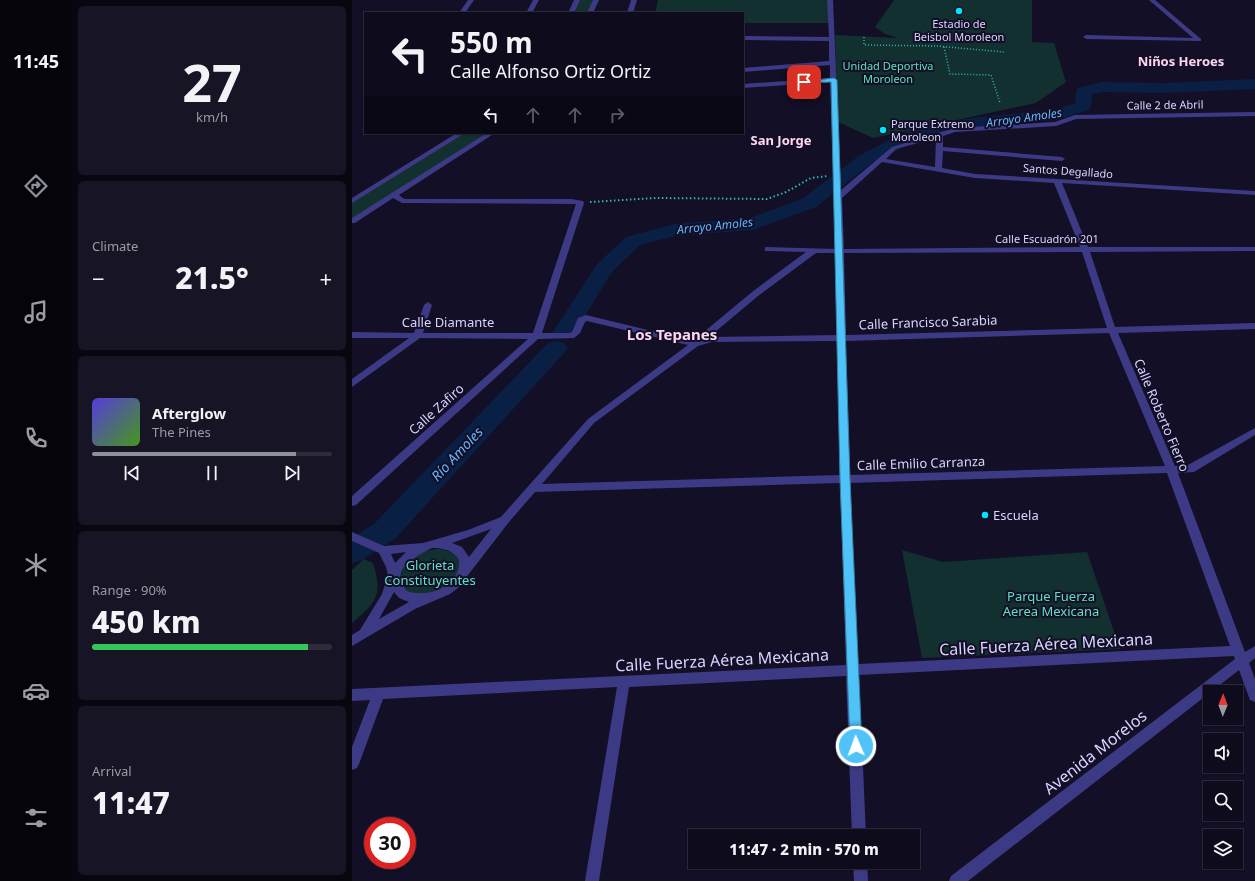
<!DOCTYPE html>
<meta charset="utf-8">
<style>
body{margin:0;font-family:"Noto Sans",sans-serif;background:#171425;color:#f1f3f6;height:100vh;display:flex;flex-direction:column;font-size:15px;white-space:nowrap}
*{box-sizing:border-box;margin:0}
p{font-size:13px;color:#9b9ba3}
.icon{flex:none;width:22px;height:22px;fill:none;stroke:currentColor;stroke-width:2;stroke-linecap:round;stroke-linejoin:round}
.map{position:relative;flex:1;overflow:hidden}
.sheet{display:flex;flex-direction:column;gap:6px;padding:6px;background:#08060f;width:280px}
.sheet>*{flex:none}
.banner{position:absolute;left:12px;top:12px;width:380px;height:122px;border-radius:0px;box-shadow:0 1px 3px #0004,0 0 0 1px #2e2b3b;background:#0e0b1c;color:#f1f3f6;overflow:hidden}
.needle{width:26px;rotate:1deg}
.controls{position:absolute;left:851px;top:685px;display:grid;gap:8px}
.controls a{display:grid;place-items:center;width:40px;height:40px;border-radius:0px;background:#0e0b1c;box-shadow:0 1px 3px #0004,0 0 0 1px #2e2b3b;font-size:20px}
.speed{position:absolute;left:12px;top:817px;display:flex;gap:8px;font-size:20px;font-weight:700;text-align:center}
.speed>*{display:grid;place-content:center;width:52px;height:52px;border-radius:50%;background:#0e0b1c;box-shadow:0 1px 3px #0004,0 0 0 1px #2e2b3b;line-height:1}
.speed .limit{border:6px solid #d22;background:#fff;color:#111}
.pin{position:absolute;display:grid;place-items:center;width:34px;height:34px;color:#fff;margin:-17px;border-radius:8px;box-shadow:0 2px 6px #0006}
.me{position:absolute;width:44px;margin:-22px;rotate:358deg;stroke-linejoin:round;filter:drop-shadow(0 0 3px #0008)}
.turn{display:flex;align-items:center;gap:14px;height:84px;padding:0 20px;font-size:18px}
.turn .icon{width:52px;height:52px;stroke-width:2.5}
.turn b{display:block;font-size:28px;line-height:34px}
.lanes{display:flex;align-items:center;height:38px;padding:0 20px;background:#0003;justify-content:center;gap:20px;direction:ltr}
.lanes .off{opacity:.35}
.big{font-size:30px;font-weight:800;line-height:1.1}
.sheet .card{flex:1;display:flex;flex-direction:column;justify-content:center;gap:6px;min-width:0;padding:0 14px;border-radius:6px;background:#171425}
.sheet .dial{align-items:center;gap:0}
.dial b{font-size:52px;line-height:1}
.song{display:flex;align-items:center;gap:12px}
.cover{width:48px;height:48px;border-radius:6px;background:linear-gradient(135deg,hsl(250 70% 55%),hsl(100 70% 35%))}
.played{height:4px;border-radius:2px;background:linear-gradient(90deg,#8c9099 85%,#2e2b3b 85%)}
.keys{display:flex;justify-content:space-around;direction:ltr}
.heat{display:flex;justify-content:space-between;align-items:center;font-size:22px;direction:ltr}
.charge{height:6px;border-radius:3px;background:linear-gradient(90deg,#34c759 90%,#2e2b3b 0)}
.trip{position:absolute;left:336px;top:829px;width:232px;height:40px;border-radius:0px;background:#0e0b1c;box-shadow:0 1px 3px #0004,0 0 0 1px #2e2b3b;font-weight:800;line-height:40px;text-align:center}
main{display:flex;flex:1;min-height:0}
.menu{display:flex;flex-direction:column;width:72px;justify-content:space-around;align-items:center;background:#06040b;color:#9b9ba3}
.menu .icon{width:28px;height:28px}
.menu .current{color:#8c9099}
.menu b{font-size:18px;color:#f1f3f6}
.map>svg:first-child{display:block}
</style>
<main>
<nav class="menu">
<b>11:45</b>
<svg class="icon current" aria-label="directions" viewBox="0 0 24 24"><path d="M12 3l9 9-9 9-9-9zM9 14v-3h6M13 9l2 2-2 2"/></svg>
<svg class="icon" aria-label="music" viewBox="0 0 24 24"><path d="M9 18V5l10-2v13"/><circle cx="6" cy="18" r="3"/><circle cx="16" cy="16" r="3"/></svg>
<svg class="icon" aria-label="phone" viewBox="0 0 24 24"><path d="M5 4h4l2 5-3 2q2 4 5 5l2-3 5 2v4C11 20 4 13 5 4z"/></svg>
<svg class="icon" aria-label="climate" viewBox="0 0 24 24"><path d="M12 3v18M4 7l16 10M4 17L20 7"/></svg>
<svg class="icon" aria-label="car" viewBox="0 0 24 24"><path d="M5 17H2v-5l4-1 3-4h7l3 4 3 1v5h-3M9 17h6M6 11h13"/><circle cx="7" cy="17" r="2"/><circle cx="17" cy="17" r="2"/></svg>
<svg class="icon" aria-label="filters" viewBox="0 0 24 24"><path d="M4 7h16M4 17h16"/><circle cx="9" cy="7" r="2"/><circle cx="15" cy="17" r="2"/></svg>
</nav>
<section class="sheet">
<div class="card dial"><b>27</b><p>km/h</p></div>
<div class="card"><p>Climate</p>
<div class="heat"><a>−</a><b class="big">21.5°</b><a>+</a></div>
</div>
<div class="card">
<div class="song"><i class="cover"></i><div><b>Afterglow</b><p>The Pines</p></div></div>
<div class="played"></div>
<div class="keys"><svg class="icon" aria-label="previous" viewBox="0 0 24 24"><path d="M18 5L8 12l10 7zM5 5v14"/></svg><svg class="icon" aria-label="pause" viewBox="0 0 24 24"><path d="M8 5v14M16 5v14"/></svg><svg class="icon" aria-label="next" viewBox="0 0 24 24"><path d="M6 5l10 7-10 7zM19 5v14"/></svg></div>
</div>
<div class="card"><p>Range · 90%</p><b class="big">450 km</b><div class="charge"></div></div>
<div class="card"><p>Arrival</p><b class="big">11:47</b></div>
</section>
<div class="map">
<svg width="903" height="881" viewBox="0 0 903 881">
<rect width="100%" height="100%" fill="#130f26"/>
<path fill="#12302f" d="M225 0H244L238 13H219Z
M306 0H478L479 23H391V13H303Z
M542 0H680V42L702 43 714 82 684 103 521 138 486 122 483 35 546 38 533 34 523 27Z
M110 133H138L0 222V201Z
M87 549C100 551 108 555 109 569L93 589 68 596 54 591 48 581C49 560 69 550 87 549Z
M550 550 591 562 735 552 768 649 570 658Z
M12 559 21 563C31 595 25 602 0 623V570Z"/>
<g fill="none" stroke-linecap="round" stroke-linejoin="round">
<path fill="#0a1f44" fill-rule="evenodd" d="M903 79V89L813 93 750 92 740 94 739 106 737 110 708 119 620 128 574 135 520 163 464 207 401 230 323 236 288 245 260 272 220 337 212 339 204 337 201 332 245 264 274 237 322 224 398 218 450 199 508 155 563 127 620 118 706 109 723 103 724 91 726 88 750 82 813 83Z
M204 341 212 343 216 348 212 353 43 539 10 560 0 563V538L23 523 196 343Z"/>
<path stroke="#2fb8b0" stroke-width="1.5" stroke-dasharray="1 2" stroke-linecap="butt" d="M512 37V45L585 46 652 52
M592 47 598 74 639 75 648 103"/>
<path stroke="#2fb8b0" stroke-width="2" stroke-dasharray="1.5 2.5" stroke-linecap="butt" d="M238 202 304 198 415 199 434 192 459 178 476 176"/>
<path fill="#3d3a85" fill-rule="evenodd" d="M116 0H122L113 13H107Z
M181 0H187L180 13H174Z
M222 0H228L222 13H216Z
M241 0H247L241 13H235Z
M279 0H285L281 13H275Z
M475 0H481L489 190 540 147 603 128 703 122 723 115 903 112V116L724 119 704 126 603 132 591 136V147L710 157 713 159 710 161 591 151 590 168 623 174 903 191V195L710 183 736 247H903V251L738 252 763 327 903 323V329L766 333 823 466 836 465 903 428V435L842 472 826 473 893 652 903 646V658L897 663 903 679V702L898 700 887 670 616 881H597L599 876 883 659 882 656 507 675 514 836H500L494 676 277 687 247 881H233L265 687 31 699 7 764 5 768 0 770V747L18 700 0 701V689L494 665 488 483 183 492 157 522 106 588 98 594 63 609 0 646V635L8 630 30 594 36 575 34 567 27 553 0 541V532L32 546 71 543 116 530 149 517 236 419 336 345 235 321 233 322 228 333 222 338 186 339 4 505 0 506V496L176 339 68 338 0 387V379L57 338H0V332L62 333 72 305 76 302 80 305 71 333H181L224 204 50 203 41 198 3 223H0V218L135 133H143L47 195 52 199H219L231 201 232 203 190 333H217L220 332 226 318 234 315 341 341 400 292 454 252 416 251H413V247L484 249 478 82 391 88V84L478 78V65L391 72V68L477 61V41L391 40V36L477 37ZM584 138 583 167 534 159 544 149ZM530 162 623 178 702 183 728 247 492 249 490 198ZM730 252 755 328 494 335 492 253ZM464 253H484L485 335 357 337 406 296ZM757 333 813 466 498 475 494 341ZM486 341 488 475 190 484 242 423 346 346 360 342ZM815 473 878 646 506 664 498 483ZM139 529 117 557 110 547 100 543ZM80 548C91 548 101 550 107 560 107 564 107 569 105 573 96 591 72 597 55 591 36 570 63 557 80 548ZM54 552 43 563 39 554ZM42 592 47 598 57 602 27 619Z
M797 0H803L849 39V41L734 39 731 37 734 35 841 38Z
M105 133H113L0 203V198Z
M501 862H515L516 881H502Z"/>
</g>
<path fill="#4fc3f7" stroke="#337fa1" d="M482 78 485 80 498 479 510 746 508 750 504 751 499 750 498 746 488 479 479 82 452 83 449 82Z"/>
<g fill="#00e5ff" stroke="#130f26" stroke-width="1.5">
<circle cx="607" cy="11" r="4"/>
<circle cx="531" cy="130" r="4"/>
<circle cx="633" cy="515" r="4"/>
</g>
<g text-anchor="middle" stroke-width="4" stroke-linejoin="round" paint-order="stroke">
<g font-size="11" fill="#d9d4ff" stroke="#130f26">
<text x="607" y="28">Estadio de<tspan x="607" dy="13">Beisbol Moroleon</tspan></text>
<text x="539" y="128" text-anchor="start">Parque Extremo<tspan x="539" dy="13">Moroleon</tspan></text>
</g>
<g font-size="11" fill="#5fe0c0" stroke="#130f26">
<text x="536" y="70">Unidad Deportiva<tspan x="536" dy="13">Moroleon</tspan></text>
</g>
<g font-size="11" fill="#d9d4ff" stroke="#130f26">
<text transform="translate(813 105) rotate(-1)" y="4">Calle 2 de Abril</text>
<text transform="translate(716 171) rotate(4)" y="4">Santos Degallado</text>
<text x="695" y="243">Calle Escuadrón 201</text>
</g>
<g font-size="12" font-style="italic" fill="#62b6ff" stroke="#130f26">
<text transform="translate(672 118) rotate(-8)" y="4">Arroyo Amoles</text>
<text transform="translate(363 226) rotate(-6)" y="4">Arroyo Amoles</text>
</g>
<g font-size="13" font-weight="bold" fill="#ffd6f0" stroke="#130f26">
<text x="829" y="66">Niños Heroes</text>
<text x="429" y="145">San Jorge</text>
</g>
<g font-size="13" fill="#d9d4ff" stroke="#130f26">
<text x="96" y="327">Calle Diamante</text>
<text transform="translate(576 322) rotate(-2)" y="5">Calle Francisco Sarabia</text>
<text transform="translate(84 409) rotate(-42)" y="5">Calle Zafiro</text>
<text transform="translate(810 415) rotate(67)" y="5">Calle Roberto Fierro</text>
<text transform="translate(569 463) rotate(-2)" y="5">Calle Emilio Carranza</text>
</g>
<g font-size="13" fill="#d9d4ff" stroke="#130f26" text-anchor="start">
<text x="641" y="520">Escuela</text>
</g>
<g font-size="13" fill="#5fe0c0" stroke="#130f26">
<text x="78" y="570">Glorieta<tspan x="78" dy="15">Constituyentes</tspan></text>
<text x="699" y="601">Parque Fuerza<tspan x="699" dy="15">Aerea Mexicana</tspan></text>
</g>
<g font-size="14" font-style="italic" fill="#62b6ff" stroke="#130f26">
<text transform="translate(105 454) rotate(-47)" y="5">Río Amoles</text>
</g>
<g font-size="15" font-weight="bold" fill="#ffd6f0" stroke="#130f26">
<text x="320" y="340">Los Tepanes</text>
</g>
<g font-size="16" fill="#d9d4ff" stroke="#130f26">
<text transform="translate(694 644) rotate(-3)" y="6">Calle Fuerza Aérea Mexicana</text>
<text transform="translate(370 660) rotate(-3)" y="6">Calle Fuerza Aérea Mexicana</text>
<text transform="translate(743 752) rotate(-38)" y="6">Avenida Morelos</text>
</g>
</g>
</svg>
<div class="controls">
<a><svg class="needle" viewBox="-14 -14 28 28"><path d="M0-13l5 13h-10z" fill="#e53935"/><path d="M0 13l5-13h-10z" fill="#9b9ba3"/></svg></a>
<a><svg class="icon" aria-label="sound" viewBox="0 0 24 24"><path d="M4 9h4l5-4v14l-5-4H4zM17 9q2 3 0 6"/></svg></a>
<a><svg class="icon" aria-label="search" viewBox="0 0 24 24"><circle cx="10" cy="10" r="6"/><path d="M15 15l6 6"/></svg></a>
<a><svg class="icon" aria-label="layers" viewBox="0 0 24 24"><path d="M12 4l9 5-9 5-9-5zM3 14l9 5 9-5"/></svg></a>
</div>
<div class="speed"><div class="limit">30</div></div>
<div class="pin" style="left:452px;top:82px;background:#d93025"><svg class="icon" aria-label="arrive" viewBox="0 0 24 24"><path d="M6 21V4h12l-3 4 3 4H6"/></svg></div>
<svg class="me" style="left:504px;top:746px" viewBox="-20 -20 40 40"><circle r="17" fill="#4fc3f7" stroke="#fff" stroke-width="3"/><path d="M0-11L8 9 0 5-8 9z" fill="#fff"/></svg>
<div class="trip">11:47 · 2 min · 570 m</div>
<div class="banner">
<div class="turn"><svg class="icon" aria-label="left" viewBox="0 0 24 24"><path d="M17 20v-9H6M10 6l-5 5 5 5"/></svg><div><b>550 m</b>Calle Alfonso Ortiz Ortiz</div></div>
<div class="lanes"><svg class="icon" aria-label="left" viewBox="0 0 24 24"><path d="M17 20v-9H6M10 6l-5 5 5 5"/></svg><svg class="icon off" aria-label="ahead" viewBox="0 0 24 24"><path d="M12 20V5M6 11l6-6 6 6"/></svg><svg class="icon off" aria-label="ahead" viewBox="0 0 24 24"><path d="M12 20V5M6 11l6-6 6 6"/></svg><svg class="icon off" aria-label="right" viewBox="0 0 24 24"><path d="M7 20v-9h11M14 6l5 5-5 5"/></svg></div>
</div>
</div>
</main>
